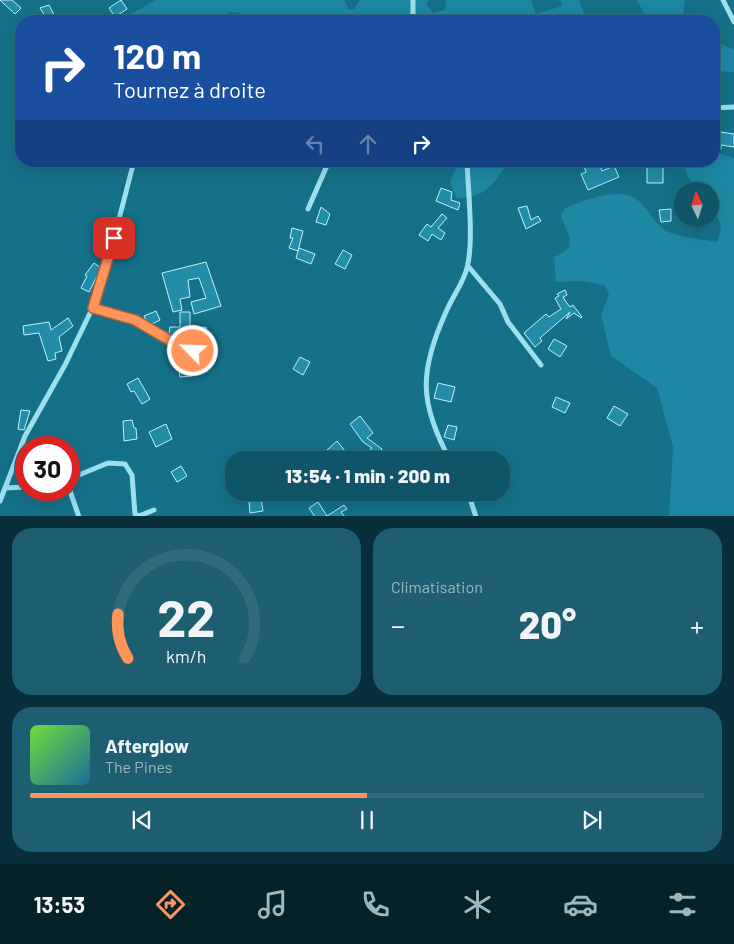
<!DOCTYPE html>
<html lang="fr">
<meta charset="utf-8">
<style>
body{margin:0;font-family:Barlow,sans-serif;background:#1d5e70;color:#f1f3f6;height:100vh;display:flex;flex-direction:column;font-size:19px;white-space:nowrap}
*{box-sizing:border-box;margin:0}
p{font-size:16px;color:#9bb7c0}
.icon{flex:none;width:28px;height:28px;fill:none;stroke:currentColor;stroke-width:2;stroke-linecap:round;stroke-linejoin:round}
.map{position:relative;height:516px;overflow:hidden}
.sheet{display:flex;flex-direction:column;gap:12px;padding:12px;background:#082f39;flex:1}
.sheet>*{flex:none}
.hud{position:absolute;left:15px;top:15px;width:705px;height:152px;border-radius:20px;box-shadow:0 5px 20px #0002,0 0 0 1px #2f6b7b;background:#1a4fa0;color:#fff;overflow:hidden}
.needle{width:32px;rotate:356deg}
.buttons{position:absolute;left:674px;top:182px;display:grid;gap:10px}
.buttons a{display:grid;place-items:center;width:45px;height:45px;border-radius:50%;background:#0f5567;box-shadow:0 5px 20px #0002,0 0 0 1px #2f6b7b;font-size:25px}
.speed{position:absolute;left:15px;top:436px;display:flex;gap:10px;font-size:25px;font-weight:700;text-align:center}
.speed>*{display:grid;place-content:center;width:65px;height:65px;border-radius:50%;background:#0f5567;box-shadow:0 5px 20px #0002,0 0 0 1px #2f6b7b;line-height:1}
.speed .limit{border:8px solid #d22;background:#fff;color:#111}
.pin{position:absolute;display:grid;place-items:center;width:42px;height:42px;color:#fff;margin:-21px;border-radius:10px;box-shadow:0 2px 8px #0006}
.me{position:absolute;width:55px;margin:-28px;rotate:294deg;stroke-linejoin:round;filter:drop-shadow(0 0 4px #0008)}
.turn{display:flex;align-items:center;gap:18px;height:105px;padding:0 15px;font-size:22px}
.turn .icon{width:65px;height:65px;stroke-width:2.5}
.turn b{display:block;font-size:35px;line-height:42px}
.lanes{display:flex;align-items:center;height:48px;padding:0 15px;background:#0003;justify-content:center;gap:25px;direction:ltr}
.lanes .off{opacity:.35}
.big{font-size:38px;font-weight:800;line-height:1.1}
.sheet .tile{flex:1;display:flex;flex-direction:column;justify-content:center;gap:8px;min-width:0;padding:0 18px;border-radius:20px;background:#1d5e70}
.sheet .dial{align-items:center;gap:0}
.dial svg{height:130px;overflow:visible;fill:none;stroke:#2f6b7b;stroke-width:7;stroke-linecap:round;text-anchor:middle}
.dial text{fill:#f1f3f6;stroke:none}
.song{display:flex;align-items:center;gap:15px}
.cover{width:60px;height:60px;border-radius:8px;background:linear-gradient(135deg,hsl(100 70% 55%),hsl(200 70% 35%))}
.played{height:5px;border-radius:2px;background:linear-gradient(90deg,#ff955a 50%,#2f6b7b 50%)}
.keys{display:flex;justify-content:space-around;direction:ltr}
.heat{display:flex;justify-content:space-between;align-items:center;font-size:28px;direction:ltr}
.sheet .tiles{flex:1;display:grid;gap:12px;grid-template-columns:1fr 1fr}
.tile:last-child{grid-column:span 2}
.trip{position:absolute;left:225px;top:451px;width:285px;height:50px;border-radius:20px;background:#0f5567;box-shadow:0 5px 20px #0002,0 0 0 1px #2f6b7b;font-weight:800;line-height:50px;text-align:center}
.dock{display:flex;height:80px;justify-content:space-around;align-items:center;background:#062229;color:#9bb7c0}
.dock .icon{width:35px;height:35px}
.dock .current{color:#ff955a}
.dock b{font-size:22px;color:#f1f3f6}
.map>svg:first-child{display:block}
</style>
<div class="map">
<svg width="734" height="517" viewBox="0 0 734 517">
<rect width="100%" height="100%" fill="#147189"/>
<path fill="#1d88a3" d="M156 0H344L349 9H354L360 0H428L427 5 433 13 445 10 446 0H531L536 14 562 6 561 0H579L587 21H247L241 13 229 12 226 16 227 21H118Z
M637 0H685L683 14 688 21H648Z
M714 42 734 49V72L714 71Z
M714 152 734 158V516H669L673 447 657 388 611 356 601 315 609 294 605 285 580 281 556 282 554 258 569 248 570 239 561 216 565 208C585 201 620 185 639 201 649 210 653 222 665 230 676 237 705 240 718 242L721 226 710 201V191H701L688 177 683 161H714Z
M460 161H509C493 185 486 198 456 198L450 181Z"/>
<path fill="#228da9" stroke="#c2f0fb" d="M0 0H12L21 8 15 14Z
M121 0 127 9 115 17 109 8Z
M49 5 56 19 53 21H48L40 8Z
M714 131 734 134V147L721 145V149L714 148Z
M587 161H598L602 171 614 166 619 177 588 190 581 174 586 172 583 163Z
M647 167H663V183H647Z
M441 188 452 192 451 200 460 203 458 210 436 201Z
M527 206 531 220 538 216 541 221 526 229 518 208Z
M321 207 330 214 326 225 316 222Z
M671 209V221L661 222 659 210Z
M442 214 447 218 438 228 445 233 441 240 432 234 428 241 419 235 427 224 431 227Z
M292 228 303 231 298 251 289 248 293 238H290Z
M299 248 315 254 311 264 296 258Z
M343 250 352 255 345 269 335 264Z
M206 262 221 306 194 314 191 302 206 298 199 278 188 280 190 297 180 299 182 310 173 312 162 273Z
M94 263 101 268 89 292 81 288 87 276 85 275Z
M565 290 567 295 563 297 566 302 570 307 573 305 582 317 581 318 574 313 566 319 570 312 540 338 542 341 535 347 524 333 546 314 549 317 561 309 555 298 559 296 557 294Z
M156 311 160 320 152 324 146 321 144 316Z
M180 312H190V329L206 327 207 338 190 339 175 338 169 334 170 327H180Z
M68 318 73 326 59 337 62 351 55 353 56 359 48 361 39 333 24 335 23 326 49 322 51 330Z
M554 339 567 346 560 357 548 349Z
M300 357 310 362 303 375 293 369Z
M190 361 192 376 180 377 178 363Z
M138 378 150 399 142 404 134 391 131 392 127 384Z
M438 383 455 387 451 402 434 398Z
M556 397 570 403 565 413 552 407Z
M614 406 628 414 620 426 607 418Z
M21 410 30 411 24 430 18 429Z
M360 416 373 433 367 438 382 449 373 456 369 451 372 448 363 442 350 424Z
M132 420 134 428H136L137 439 124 441 123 421Z
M166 424 172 439 156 447 149 432Z
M448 425 457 427 454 440 444 437Z
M337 441 345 451 334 459 327 450Z
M181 466 187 476 177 482 171 472Z
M261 499 263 511 250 513 249 501Z
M318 502 327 516 344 505 347 509 341 512 345 517H315L309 508Z"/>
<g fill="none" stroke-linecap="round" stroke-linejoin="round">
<path stroke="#9cdfef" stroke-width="5" d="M723 0 734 22
M413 21V0
M714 108 734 107
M308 209 329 161
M468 266 500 304 508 322 541 365
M93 307 135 320 188 350 205 351
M450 460C419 403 419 371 446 312 452 297 463 284 467 268 474 242 468 189 467 161
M69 479 108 463 125 464 132 475 135 514 139 516 154 510
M5 488 26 487
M69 488 79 517
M468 492 476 517
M0 501 25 436 65 365 93 307 110 254 134 161"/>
</g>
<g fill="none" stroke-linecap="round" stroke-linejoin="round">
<g stroke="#a6613a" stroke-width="12">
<path id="route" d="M114 238 93 308 135 320 176 344 193 351"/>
</g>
<use href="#route" stroke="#ff955a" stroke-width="9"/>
</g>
</svg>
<div class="buttons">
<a><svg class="needle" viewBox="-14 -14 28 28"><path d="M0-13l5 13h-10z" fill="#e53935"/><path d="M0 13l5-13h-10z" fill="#9bb7c0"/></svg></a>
</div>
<div class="speed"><div class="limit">30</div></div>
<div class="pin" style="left:114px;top:238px;background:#d93025"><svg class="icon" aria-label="arrive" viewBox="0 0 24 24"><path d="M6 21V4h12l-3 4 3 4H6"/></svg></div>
<svg class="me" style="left:193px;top:351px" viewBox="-20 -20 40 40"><circle r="17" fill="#ff955a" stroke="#fff" stroke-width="3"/><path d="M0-11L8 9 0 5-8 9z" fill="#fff"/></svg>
<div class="trip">13:54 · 1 min · 200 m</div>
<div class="hud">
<div class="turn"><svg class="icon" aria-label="right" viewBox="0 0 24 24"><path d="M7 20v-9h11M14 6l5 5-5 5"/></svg><div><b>120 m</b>Tournez à droite</div></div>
<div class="lanes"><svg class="icon off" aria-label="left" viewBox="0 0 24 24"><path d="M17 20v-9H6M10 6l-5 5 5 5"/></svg><svg class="icon off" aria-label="ahead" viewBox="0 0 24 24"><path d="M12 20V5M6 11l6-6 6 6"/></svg><svg class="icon" aria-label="right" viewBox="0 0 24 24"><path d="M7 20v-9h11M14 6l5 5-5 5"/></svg></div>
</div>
</div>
<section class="sheet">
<div class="tiles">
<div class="tile dial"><svg viewBox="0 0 100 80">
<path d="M14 69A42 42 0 1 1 86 69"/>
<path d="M14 69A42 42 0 0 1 8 42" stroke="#ff955a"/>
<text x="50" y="56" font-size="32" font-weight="700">22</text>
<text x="50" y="72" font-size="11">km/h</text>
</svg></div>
<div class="tile"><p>Climatisation</p>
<div class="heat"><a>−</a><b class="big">20°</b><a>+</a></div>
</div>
<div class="tile">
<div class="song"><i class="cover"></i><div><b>Afterglow</b><p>The Pines</p></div></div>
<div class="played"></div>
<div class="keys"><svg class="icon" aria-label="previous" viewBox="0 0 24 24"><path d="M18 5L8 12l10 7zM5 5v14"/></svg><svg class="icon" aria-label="pause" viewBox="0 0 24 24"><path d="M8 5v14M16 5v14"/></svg><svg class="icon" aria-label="next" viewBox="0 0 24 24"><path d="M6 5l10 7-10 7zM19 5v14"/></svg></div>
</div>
</div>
</section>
<nav class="dock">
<b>13:53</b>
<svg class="icon current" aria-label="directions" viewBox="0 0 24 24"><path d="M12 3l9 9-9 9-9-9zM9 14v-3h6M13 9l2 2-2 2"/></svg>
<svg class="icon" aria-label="music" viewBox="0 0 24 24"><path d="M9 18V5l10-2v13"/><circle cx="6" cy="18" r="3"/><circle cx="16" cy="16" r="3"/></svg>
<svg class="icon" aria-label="phone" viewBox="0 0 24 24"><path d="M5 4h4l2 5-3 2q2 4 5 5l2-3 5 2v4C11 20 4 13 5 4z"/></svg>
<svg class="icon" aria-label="climate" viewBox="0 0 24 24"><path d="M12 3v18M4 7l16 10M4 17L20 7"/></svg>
<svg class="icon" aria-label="car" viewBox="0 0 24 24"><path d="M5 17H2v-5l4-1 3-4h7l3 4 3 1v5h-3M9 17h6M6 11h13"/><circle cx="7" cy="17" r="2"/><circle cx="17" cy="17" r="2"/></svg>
<svg class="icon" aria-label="filters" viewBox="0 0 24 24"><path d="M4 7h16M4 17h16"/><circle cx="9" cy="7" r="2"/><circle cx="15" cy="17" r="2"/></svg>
</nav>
